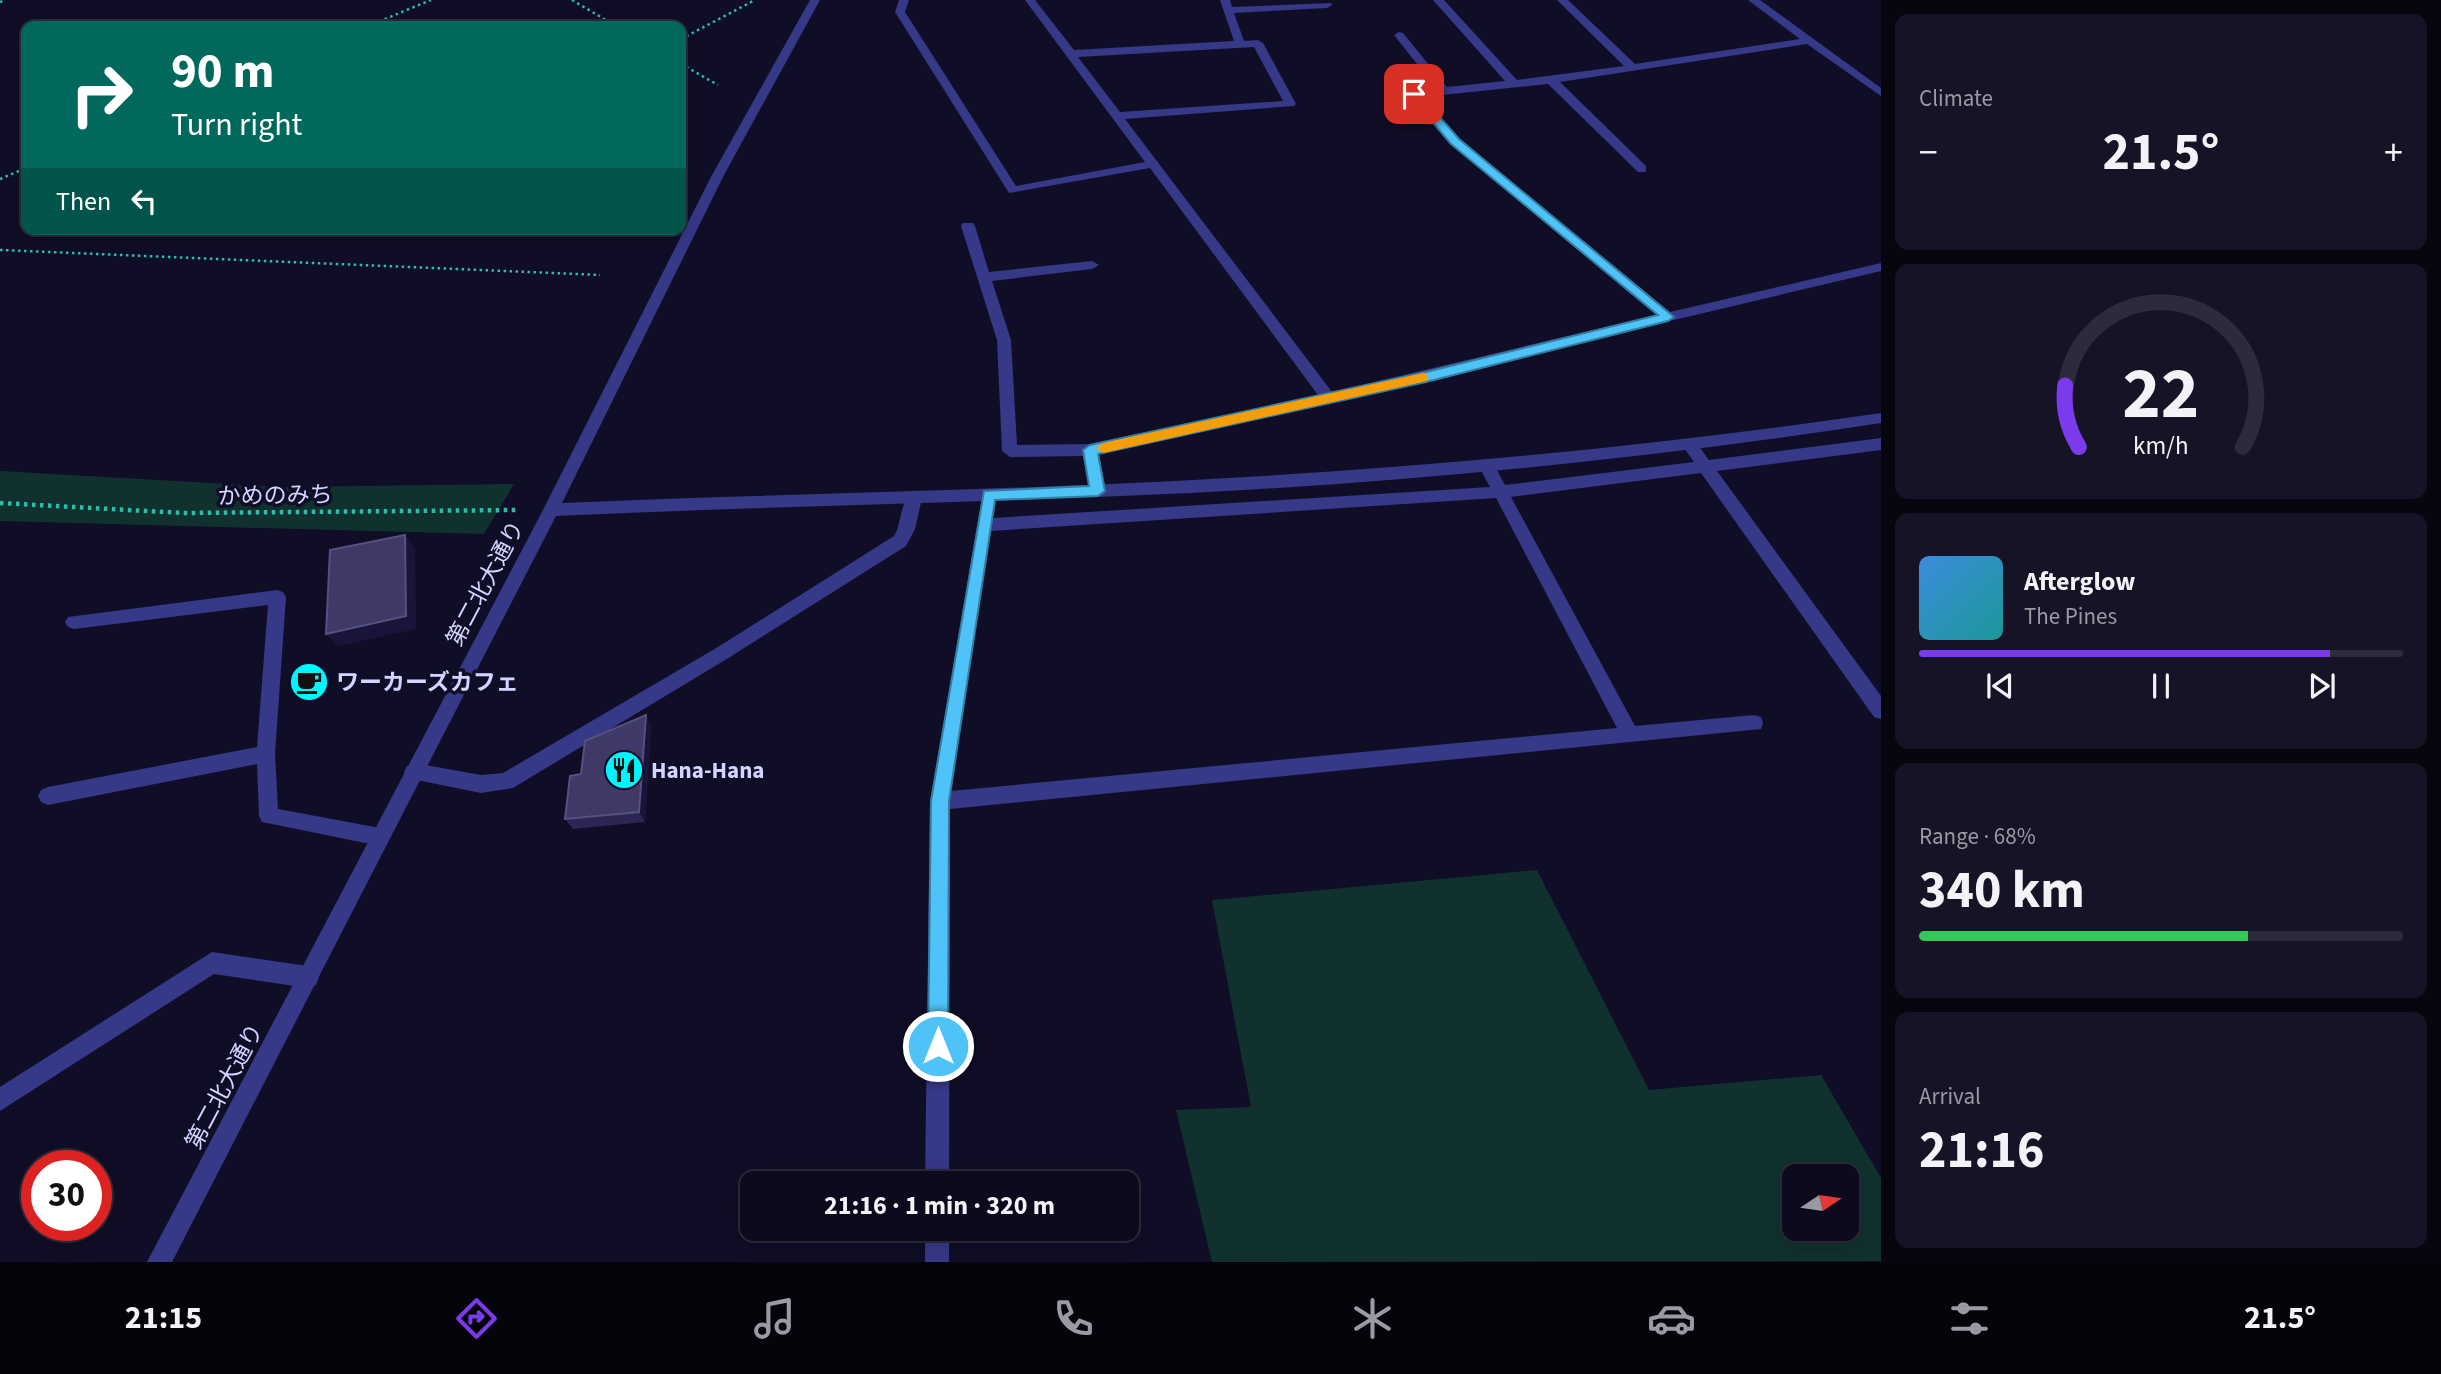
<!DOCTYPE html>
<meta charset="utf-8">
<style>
body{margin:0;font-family:"Source Sans 3","Noto Sans JP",sans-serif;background:#151325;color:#f1f3f6;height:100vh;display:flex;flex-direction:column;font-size:26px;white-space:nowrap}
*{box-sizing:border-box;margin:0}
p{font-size:23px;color:#9a9aa3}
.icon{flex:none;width:38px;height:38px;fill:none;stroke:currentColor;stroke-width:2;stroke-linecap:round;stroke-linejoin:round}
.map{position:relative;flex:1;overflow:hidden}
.panel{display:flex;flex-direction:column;gap:14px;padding:14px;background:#07060f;width:560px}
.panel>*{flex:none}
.top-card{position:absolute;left:21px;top:21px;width:665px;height:214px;border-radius:14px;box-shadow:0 4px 18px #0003,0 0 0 2px #2c2b3b;background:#00695c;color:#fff;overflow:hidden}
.needle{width:46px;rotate:77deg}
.fabs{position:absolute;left:1782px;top:1164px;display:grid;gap:14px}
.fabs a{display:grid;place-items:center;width:77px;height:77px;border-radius:14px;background:#0c0a1c;box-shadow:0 4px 18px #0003,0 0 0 2px #2c2b3b;font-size:35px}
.speed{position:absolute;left:21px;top:1150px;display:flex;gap:14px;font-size:35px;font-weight:700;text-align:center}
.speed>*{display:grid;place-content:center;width:91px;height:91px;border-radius:50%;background:#0c0a1c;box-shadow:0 4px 18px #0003,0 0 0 2px #2c2b3b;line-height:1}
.speed .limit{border:10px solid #d22;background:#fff;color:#111}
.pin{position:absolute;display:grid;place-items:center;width:60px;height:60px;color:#fff;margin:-30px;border-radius:14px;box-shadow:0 4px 10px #0006}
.me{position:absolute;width:77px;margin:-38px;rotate:0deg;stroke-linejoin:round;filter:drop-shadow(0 0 5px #0008)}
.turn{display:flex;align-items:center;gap:24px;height:147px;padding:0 35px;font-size:32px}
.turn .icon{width:91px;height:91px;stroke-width:2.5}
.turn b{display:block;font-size:49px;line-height:60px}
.then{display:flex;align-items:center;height:66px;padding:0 35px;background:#0003;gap:14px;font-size:26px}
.big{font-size:52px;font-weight:700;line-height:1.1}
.panel .card{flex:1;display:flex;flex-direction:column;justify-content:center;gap:10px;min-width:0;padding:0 24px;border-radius:14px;background:#151325}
.panel .dial{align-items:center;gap:0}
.dial svg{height:182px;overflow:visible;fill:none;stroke:#2c2b3b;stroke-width:7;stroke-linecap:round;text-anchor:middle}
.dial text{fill:#f1f3f6;stroke:none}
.song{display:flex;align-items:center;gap:21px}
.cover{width:84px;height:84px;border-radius:10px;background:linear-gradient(135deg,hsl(210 70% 55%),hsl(180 70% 35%))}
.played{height:7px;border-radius:4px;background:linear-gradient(90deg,#7c3aed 85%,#2c2b3b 85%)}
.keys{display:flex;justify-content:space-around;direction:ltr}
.heat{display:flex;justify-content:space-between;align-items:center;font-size:38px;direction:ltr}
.charge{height:10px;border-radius:5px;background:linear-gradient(90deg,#34c759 68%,#2c2b3b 0)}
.trip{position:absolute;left:740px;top:1171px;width:399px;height:70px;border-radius:14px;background:#0c0a1c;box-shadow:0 4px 18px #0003,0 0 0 2px #2c2b3b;font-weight:700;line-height:70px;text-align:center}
.tabs{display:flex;height:112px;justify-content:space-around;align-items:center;background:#05040b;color:#9a9aa3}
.tabs .icon{width:49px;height:49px}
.tabs .on{color:#7c3aed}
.tabs b{font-size:32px;color:#f1f3f6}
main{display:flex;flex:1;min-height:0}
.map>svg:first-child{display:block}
</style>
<main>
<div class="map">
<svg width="1881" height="1262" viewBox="0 0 1881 1262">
<rect width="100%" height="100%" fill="#100e26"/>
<path fill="#10312e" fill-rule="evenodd" d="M0 471 281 487 514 484 484 534 0 521Z
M1537 870 1649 1090 1821 1075 1881 1178V1261L1212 1262 1176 1110 1251 1107 1212 900ZM1794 1176H1846V1228H1794Z"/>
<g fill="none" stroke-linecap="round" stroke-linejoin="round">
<path stroke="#28beab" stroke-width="2.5" stroke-dasharray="2.5 3.5" stroke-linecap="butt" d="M572 0 616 26
M0 2 5 0
M368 26 431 0
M681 39 755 0
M681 64 718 85
M0 179 26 168
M0 250 600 275"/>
<path stroke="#28beab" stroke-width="4.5" stroke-dasharray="3.5 4.5" stroke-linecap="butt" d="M0 503 184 513 517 510"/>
<path fill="#363888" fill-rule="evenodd" d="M899 0H909L905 12 1016 186 1145 162 1025 0H1035L1074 50 1234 41 1220 0H1230L1232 7 1331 3 1332 5 1327 8 1234 13 1244 41 1258 40 1263 43 1296 104 1294 106 1125 119 1332 392 1656 315 1451 144 1410 96V92L1436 88 1394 35 1399 32 1403 33 1447 87 1505 81 1433 0H1444L1517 80 1624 66 1557 0H1568L1635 64 1800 39 1748 0H1760L1881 88V96L1807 44 1560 82 1646 166V172H1638L1548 84 1423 97 1459 138 1670 312 1881 263V271L1488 364 1426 382 1099 454 1106 491 1098 497 1090 491 1083 456 1010 457 1002 451 997 340 961 226 963 223H973L975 226 989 272 1092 261 1099 265 1092 269 992 281 1011 340 1017 445 1090 444 1318 395 1150 168 1009 193 895 12ZM1254 47 1283 101 1120 112 1078 57Z
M1881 438V450L1717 471 1881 696V719L1874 717 1701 473 1511 497 1635 726 1754 715 1761 717 1763 723 1761 729 950 809 949 1183H925L930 801 983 491 989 489 997 495 993 518 1490 487 1478 465 1486 459 1492 461 1505 485 1694 462 1682 445 1690 439 1695 441 1709 460ZM1496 498 1617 728 951 791 991 531Z
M914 492 922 498 915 529 906 546 730 657 513 788 481 793 407 778 404 772 407 766 414 763 481 775 503 773 718 647 894 536C902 524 900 497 914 492Z
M277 590 283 592 286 597 275 754 278 809 380 828 387 830 390 837 387 844 380 846 262 822 259 816 257 764 48 805 41 802 38 796 41 790 48 787 257 747 268 605 74 629 68 627 65 622 68 617Z
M212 952 308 966 316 969 319 977 316 985 308 988 214 974 0 1111V1087Z
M925 1228H949V1262H925Z"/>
<path fill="#363888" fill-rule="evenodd" d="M810 0H820L724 175 562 503C773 494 983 491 1193 480 1424 468 1653 446 1881 413V423C1652 458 1422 481 1190 493 979 503 767 506 556 516L172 1262H147L543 510 712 175Z"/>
</g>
<path fill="#2c2655" d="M651 726 645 822 573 829 565 819 581 774Z"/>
<path fill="#19153a" d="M405 535 415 548 416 629 338 646 326 634Z
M646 715 651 726 645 822 639 812Z"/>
<path fill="#3e3967" stroke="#56517f" stroke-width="2" d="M405 535 406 616 326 634 330 550Z
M646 715 639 812 565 819 570 776 581 774 585 741Z"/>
<path fill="#4fc3f7" stroke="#337fa1" stroke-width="2" d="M1411 92H1418L1459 139 1674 317 1668 321 1426 382 1098 454 1105 491 1098 496 995 500 949 801 948 1046 945 1054 938 1057 931 1054 928 1046 931 801 984 491 1089 486 1083 450 1090 445 1426 372 1658 315 1451 144 1411 97Z"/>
<path fill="#f59e0b" d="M1423 373 1427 374V381L1103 453 1096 448 1103 443Z"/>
<defs>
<g id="cafe-disc" transform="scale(2.0125)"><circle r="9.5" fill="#00f5fe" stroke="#100e26"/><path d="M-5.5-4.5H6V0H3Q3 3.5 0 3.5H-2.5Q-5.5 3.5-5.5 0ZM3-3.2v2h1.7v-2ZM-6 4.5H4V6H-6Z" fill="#111"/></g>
<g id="restaurant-disc" transform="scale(2.0125)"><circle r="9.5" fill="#00f5fe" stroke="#100e26"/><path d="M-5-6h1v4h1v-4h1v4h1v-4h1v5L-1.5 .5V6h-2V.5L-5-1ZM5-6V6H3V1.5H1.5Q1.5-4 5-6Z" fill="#111"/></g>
</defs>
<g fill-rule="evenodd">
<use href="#cafe-disc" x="309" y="682"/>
<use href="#restaurant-disc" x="624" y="770"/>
</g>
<g text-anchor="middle" stroke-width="7" stroke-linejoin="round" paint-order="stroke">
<g font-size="23" fill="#d5d3ff" stroke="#100e26">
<text transform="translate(275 495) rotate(-1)" y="8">かめのみち</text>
<text transform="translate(485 583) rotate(-62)" y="8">第二北大通り</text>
<text transform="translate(224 1086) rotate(-62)" y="8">第二北大通り</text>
</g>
<g font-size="23" font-weight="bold" fill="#d5d3ff" stroke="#100e26" text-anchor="start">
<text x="336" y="690">ワーカーズカフェ</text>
<text x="651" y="778">Hana-Hana</text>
</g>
</g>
</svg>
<div class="fabs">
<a><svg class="needle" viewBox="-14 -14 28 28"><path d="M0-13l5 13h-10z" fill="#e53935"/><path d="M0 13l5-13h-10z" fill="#9a9aa3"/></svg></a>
</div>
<div class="speed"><div class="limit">30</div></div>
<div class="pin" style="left:1414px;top:94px;background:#d93025"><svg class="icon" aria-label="arrive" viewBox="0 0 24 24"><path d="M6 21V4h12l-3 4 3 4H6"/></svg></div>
<svg class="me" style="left:938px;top:1046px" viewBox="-20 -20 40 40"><circle r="17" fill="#4fc3f7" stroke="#fff" stroke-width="3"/><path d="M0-11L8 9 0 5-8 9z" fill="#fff"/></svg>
<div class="trip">21:16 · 1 min · 320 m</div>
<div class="top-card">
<div class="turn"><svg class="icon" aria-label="right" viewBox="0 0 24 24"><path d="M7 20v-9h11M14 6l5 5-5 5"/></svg><div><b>90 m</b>Turn right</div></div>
<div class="then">Then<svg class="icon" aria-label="left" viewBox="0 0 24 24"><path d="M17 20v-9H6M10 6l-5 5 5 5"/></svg></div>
</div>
</div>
<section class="panel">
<div class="card"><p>Climate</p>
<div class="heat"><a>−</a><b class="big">21.5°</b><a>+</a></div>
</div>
<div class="card dial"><svg viewBox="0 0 100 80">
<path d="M14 69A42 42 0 1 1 86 69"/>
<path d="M14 69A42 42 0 0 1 8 42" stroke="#7c3aed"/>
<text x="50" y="56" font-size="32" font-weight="700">22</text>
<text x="50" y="72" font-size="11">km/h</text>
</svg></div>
<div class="card">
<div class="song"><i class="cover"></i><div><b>Afterglow</b><p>The Pines</p></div></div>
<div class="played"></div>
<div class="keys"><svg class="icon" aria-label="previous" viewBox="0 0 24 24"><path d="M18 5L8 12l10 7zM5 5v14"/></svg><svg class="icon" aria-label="pause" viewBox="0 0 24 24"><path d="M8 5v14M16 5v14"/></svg><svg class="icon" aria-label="next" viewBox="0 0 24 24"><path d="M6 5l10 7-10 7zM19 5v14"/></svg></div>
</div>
<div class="card"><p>Range · 68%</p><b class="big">340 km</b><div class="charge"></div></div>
<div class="card"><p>Arrival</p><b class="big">21:16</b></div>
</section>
</main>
<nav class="tabs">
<b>21:15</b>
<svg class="icon on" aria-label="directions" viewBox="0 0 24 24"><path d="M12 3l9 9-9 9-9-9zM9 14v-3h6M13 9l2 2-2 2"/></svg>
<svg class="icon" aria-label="music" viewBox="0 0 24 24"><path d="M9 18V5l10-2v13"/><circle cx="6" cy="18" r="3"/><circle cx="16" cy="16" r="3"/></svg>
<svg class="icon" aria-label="phone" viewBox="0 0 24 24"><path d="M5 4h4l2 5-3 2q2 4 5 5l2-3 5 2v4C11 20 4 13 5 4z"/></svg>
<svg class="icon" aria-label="climate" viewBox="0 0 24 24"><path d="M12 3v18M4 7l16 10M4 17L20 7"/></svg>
<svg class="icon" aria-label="car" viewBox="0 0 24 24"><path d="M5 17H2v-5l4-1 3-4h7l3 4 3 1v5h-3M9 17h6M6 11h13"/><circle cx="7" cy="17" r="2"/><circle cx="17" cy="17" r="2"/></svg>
<svg class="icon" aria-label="filters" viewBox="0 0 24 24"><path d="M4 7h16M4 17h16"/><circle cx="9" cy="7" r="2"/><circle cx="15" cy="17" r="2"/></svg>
<b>21.5°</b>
</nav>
